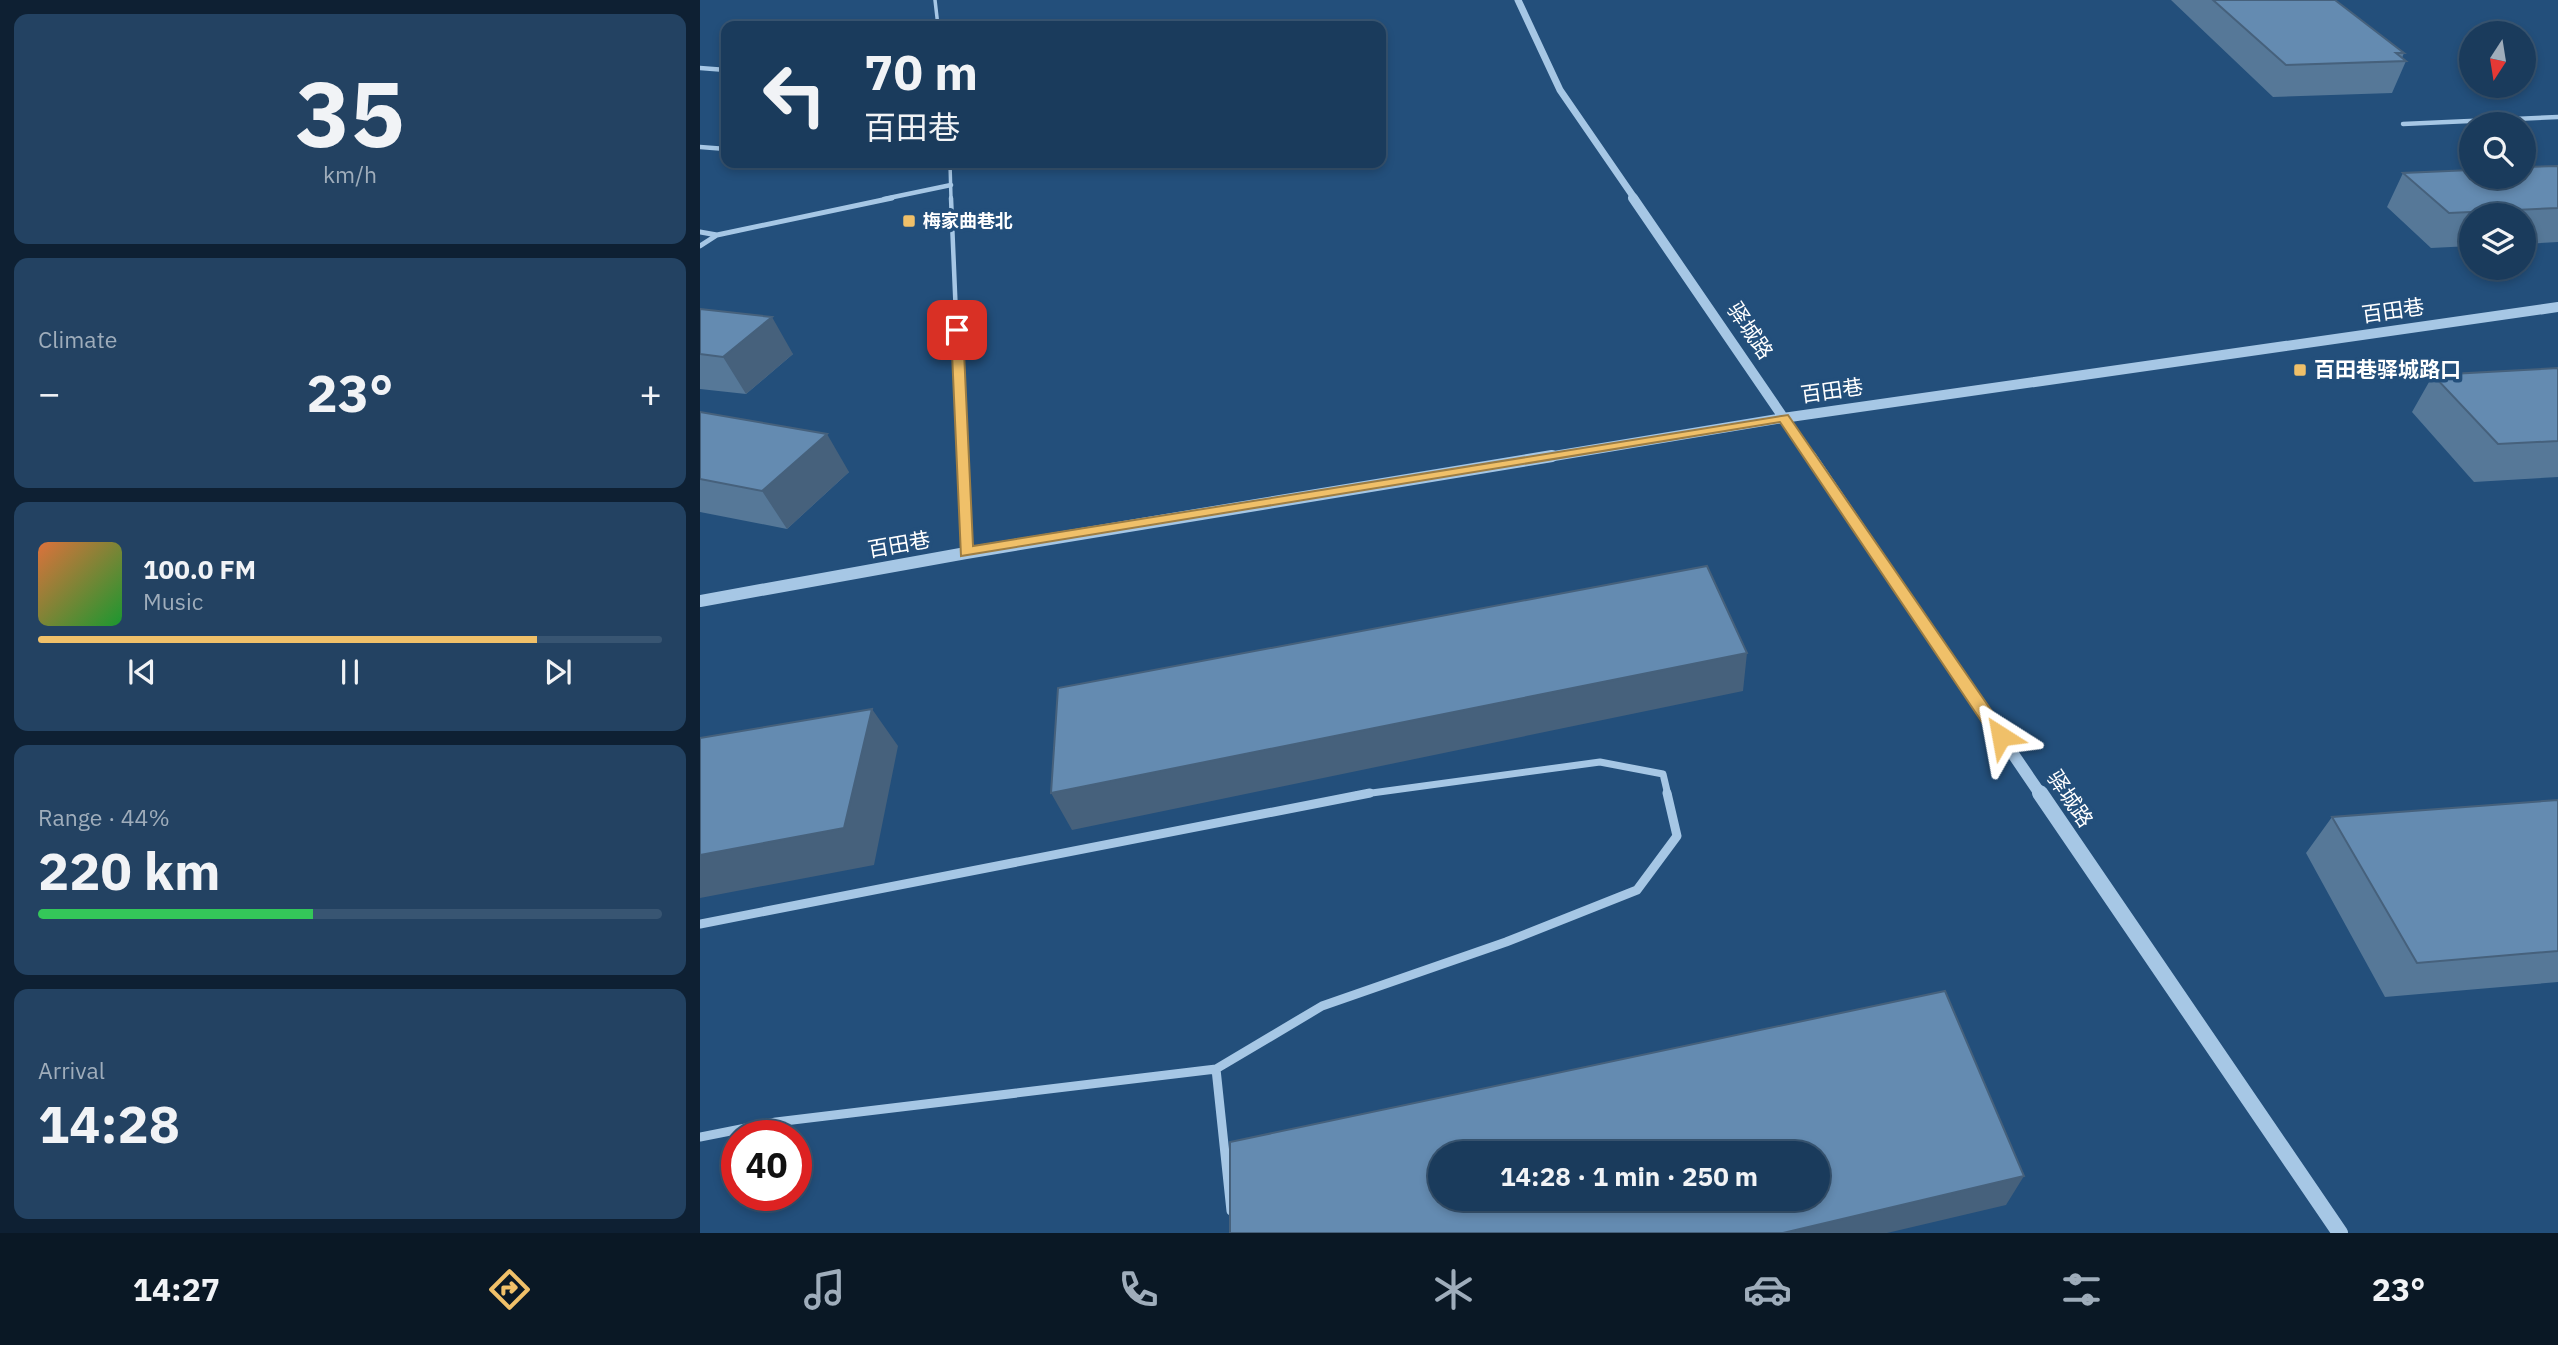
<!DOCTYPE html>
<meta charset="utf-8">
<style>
body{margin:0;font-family:"IBM Plex Sans","Noto Sans SC",sans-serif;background:#234262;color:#f1f3f6;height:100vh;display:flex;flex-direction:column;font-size:26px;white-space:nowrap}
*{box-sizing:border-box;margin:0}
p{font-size:23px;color:#9fadbb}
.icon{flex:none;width:38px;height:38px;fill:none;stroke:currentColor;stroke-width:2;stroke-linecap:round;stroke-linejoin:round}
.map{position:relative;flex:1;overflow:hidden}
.drawer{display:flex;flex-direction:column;gap:14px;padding:14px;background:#0e2033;width:700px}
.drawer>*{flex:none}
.hud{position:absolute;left:21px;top:21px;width:665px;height:147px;border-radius:14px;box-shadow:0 4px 10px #0003,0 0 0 2px #385572;background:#1a3b5c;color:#f1f3f6;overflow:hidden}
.needle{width:46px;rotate:192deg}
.fabs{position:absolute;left:1759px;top:21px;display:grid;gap:14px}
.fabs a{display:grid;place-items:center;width:77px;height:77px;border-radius:50%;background:#1a3b5c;box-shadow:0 4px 10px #0003,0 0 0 2px #385572;font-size:35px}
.speed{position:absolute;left:21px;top:1120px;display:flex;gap:14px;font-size:35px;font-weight:700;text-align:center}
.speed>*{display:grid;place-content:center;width:91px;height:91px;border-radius:50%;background:#1a3b5c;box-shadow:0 4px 10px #0003,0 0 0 2px #385572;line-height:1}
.speed .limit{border:10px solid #d22;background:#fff;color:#111}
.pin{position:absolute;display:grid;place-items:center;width:60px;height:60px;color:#fff;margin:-30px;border-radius:14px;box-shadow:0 4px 10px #0006}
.me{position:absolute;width:77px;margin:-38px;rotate:326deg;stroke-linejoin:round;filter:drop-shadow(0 0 5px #0008)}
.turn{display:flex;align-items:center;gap:24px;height:147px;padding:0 28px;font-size:32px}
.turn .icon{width:91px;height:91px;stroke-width:2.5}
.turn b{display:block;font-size:49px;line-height:60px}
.big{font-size:52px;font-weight:700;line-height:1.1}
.drawer .tile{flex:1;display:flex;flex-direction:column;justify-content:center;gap:10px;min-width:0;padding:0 24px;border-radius:14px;background:#234262}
.drawer .dial{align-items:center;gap:0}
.dial b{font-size:91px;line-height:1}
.song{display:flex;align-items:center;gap:21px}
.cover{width:84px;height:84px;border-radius:10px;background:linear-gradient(135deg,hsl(20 70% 55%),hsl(130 70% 35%))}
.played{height:7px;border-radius:4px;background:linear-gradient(90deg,#f0c069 80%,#385572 80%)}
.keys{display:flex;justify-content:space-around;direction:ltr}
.heat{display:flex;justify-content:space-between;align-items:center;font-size:38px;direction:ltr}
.charge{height:10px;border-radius:5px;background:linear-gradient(90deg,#34c759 44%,#385572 0)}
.trip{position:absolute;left:728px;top:1141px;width:402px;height:70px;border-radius:35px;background:#1a3b5c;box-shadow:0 4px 10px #0003,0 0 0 2px #385572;font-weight:700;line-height:70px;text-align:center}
.tabs{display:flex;height:112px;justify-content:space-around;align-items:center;background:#0a1825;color:#9fadbb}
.tabs .icon{width:49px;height:49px}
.tabs .active{color:#f0c069}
.tabs b{font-size:32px;color:#f1f3f6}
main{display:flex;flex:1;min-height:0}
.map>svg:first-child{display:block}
</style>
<main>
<section class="drawer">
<div class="tile dial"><b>35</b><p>km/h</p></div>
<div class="tile"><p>Climate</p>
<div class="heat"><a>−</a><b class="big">23°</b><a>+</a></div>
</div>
<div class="tile">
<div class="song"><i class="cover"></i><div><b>100.0 FM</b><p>Music</p></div></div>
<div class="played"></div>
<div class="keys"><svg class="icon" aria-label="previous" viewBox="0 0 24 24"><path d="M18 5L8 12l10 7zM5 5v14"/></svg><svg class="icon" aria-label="pause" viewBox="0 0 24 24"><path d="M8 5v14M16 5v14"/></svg><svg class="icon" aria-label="next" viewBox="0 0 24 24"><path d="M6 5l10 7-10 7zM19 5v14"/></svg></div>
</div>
<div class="tile"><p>Range · 44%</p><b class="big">220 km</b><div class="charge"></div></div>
<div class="tile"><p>Arrival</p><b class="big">14:28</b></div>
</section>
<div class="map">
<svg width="1858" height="1233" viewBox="0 0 1858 1233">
<rect width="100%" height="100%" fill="#234f7b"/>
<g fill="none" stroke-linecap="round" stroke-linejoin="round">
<path stroke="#a6c7e5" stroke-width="3.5" d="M235 0 238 26
M250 163 251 199"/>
<path stroke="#a6c7e5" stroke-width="4.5" d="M251 198 262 458"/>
<path stroke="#a6c7e5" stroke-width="5" d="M262 456 266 553"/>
<path stroke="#a6c7e5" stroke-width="4.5" d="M0 68 26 70
M1703 124 1858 117
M0 147 26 149
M184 199 251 185"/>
<path stroke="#a6c7e5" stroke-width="5" d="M0 232 17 235 0 246
M17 235 192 198"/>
<path stroke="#a6c7e5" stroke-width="7" d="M657 795 900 762 963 774 968 795"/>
<path stroke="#a6c7e5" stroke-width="9" d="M0 924 670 793
M516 1069 531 1211
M0 1137 76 1122 516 1069 622 1006 806 942 937 890 977 836 967 793"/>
<path stroke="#a6c7e5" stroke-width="7" d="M818 0 860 90 935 199"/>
<path stroke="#a6c7e5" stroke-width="10" d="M933 198 1111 458
M842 458 1083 418 1858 307"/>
<path stroke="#a6c7e5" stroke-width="12" d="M1110 456 1341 795
M0 601 266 553 852 456"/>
<path stroke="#a6c7e5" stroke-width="16" d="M1340 793 1640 1233"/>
</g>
<path fill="#567898" d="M1471 0H1635L1704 53 1702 58 1706 61 1692 93 1573 97Z
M1858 166V242L1824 244V215H1771V246L1731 248 1687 207 1703 173Z
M0 309 93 354 46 394 0 389Z
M1858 368V477L1774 482 1712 412 1733 375Z
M0 412 149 472 87 529 0 512Z
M1858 800V982L1685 997 1606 853 1632 817Z"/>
<path fill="#46617c" d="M72 317 93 354 46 394 23 357Z
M127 434 149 472 87 529 62 491Z
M1047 653 1043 691 372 830 351 793Z
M172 709 198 746 174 865 0 898V855Z
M1324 1176 1306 1205 1187 1233H1083Z"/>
<path fill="#648bb1" stroke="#46617c" stroke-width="2" fill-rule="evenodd" d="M1513 0H1635L1704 53H1696L1706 61 1586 65Z
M1858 166V208L1749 213 1703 173 1771 170V177H1824V167Z
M0 309 72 317 23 357 0 354Z
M1858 368V441L1798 444 1733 375Z
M0 412 127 434 62 491 0 479Z
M1007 566 1047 653 351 793 358 688Z
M172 709 144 828 0 855V738Z
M1858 800V951L1717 963 1632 817Z
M1245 991 1324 1176 1083 1233H530V1142ZM740 1153H1118V1199H740Z"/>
<path fill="#f0c069" stroke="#9c7d44" stroke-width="2" d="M257 326 263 330 273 546 1088 415 1309 736 1301 742 1294 740 1080 422 261 556 251 330Z"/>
<g fill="#f0c069" stroke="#234f7b" stroke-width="2.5">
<rect x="202" y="214" width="14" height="14" rx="3.5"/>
<rect x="1593" y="363" width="14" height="14" rx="3.5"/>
</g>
<g text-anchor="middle" stroke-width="7" stroke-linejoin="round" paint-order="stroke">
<g font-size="18" font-weight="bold" fill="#fff" stroke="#234f7b" text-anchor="start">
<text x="223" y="227">梅家曲巷北</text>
</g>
<g font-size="21" fill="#fff" stroke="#234f7b">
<text transform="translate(1693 311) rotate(-8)" y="7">百田巷</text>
<text transform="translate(1050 331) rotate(56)" y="7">驿城路</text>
<text transform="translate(1132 391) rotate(-8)" y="7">百田巷</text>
<text transform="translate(199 545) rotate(-10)" y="7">百田巷</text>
<text transform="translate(1370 799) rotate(56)" y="7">驿城路</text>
</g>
<g font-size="21" font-weight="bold" fill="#fff" stroke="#234f7b" text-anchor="start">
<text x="1614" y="377">百田巷驿城路口</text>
</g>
</g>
</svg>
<div class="fabs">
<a><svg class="needle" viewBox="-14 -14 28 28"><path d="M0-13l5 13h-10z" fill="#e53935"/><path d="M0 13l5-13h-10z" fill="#9fadbb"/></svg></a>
<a><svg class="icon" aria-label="search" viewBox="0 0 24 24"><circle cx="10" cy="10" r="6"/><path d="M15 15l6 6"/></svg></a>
<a><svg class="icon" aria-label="layers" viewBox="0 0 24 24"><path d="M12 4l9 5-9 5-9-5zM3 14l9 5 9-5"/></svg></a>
</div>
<div class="speed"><div class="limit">40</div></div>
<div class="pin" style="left:257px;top:330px;background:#d93025"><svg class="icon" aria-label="arrive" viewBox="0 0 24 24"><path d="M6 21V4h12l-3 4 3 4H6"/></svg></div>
<svg class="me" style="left:1301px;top:736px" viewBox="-20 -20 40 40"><path d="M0-17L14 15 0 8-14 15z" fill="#f0c069" stroke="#fff" stroke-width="4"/></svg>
<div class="trip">14:28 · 1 min · 250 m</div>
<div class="hud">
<div class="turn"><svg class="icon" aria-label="left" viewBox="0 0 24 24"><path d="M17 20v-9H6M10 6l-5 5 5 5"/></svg><div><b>70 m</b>百田巷</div></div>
</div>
</div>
</main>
<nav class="tabs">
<b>14:27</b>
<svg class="icon active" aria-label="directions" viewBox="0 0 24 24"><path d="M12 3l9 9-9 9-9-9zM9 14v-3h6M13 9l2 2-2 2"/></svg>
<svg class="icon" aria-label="music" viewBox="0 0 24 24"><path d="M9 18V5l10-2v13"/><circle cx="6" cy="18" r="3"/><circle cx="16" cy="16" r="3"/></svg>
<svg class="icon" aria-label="phone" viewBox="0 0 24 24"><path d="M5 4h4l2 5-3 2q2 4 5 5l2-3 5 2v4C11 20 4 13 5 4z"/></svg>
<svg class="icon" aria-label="climate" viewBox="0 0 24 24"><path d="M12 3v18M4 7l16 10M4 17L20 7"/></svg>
<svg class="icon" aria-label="car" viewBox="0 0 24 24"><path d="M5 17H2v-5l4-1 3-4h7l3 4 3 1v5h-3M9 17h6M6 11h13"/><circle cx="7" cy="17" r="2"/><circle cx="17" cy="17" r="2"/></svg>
<svg class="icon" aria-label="filters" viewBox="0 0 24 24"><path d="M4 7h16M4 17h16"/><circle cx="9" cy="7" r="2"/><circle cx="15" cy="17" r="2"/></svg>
<b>23°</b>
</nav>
